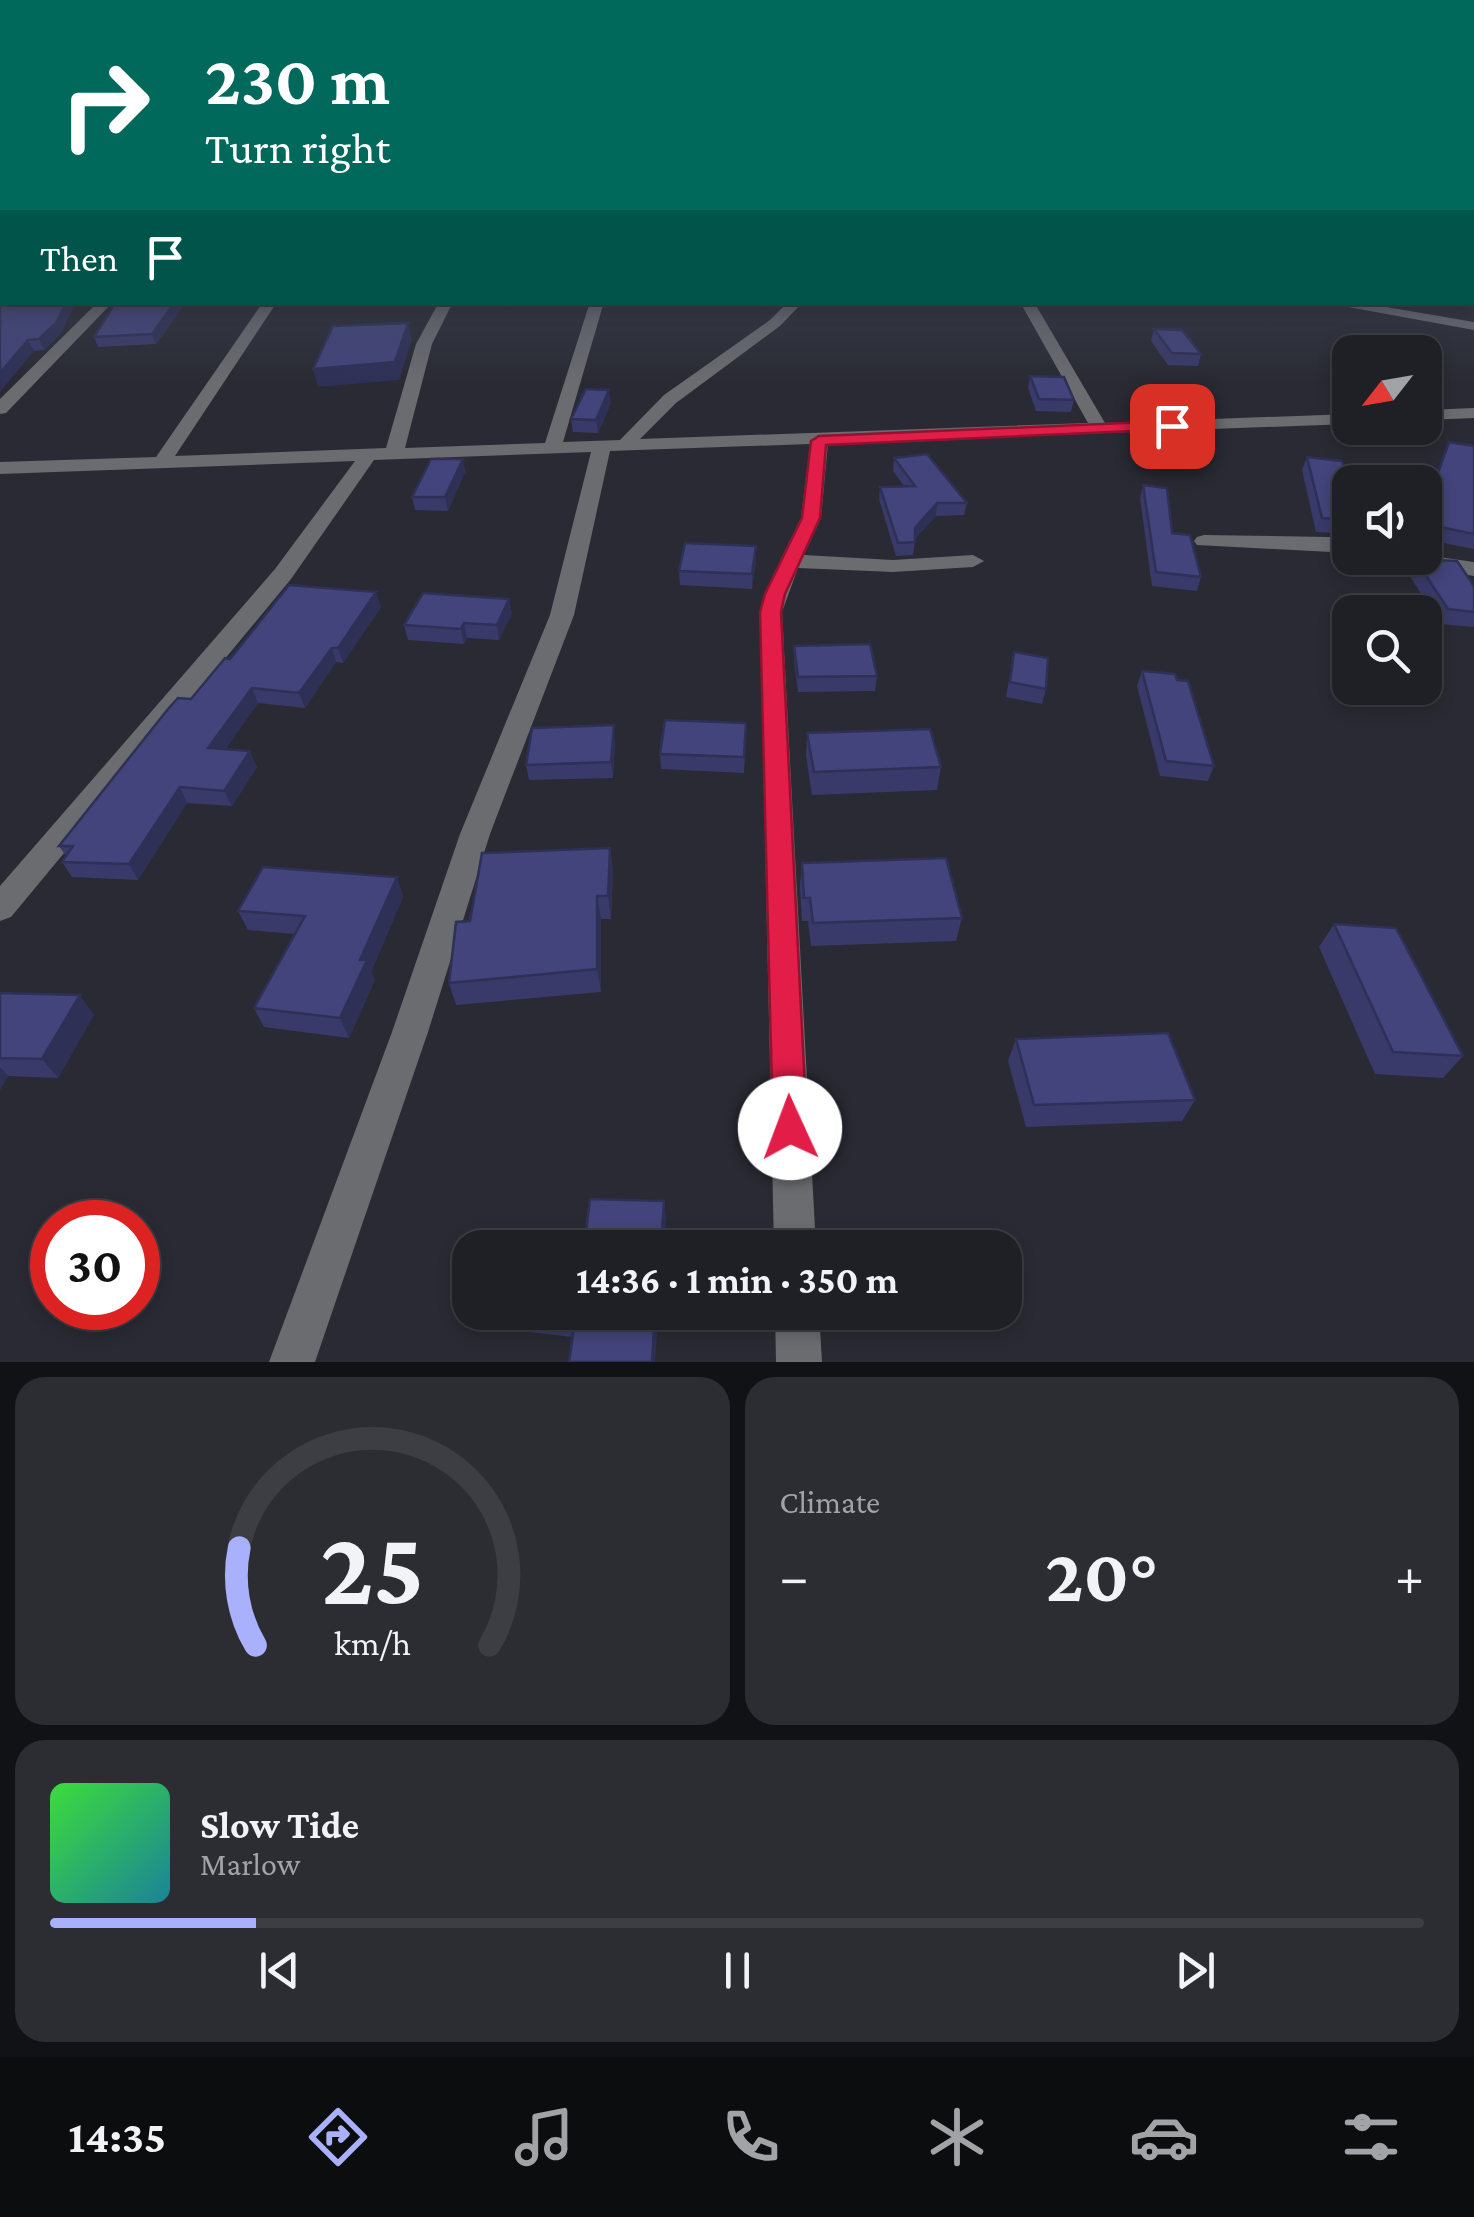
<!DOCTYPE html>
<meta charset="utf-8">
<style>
body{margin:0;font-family:"Crimson Pro",serif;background:#2c2d32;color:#f1f3f6;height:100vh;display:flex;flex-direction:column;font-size:38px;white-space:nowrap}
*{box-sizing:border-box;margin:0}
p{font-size:32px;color:#a1a3a7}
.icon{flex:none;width:55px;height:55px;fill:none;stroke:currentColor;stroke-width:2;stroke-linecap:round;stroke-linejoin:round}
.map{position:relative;height:1362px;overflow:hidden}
.details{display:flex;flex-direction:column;gap:15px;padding:15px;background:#111215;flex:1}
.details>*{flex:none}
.top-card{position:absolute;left:0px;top:0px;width:1475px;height:305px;box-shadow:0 5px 15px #0003,0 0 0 2px #3c3e43;background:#00695c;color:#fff;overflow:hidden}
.needle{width:65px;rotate:239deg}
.buttons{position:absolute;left:1332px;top:335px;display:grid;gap:20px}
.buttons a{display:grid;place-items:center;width:110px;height:110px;border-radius:20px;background:#1f2026;box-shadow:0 5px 15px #0003,0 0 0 2px #3c3e43;font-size:50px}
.speed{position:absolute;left:30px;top:1200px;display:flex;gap:20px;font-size:50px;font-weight:700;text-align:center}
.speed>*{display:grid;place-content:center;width:130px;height:130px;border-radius:50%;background:#1f2026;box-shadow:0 5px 15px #0003,0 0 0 2px #3c3e43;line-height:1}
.speed .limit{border:15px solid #d22;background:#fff;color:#111}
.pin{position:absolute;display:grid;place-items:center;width:85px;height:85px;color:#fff;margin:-42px;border-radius:20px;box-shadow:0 5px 15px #0006}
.me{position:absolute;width:110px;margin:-55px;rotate:358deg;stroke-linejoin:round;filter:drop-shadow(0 0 8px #0008)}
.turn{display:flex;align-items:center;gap:35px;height:210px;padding:0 40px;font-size:45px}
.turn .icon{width:130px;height:130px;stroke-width:2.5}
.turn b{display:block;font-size:70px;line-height:85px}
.then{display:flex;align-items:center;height:95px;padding:0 40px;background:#0003;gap:20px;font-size:38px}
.big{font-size:75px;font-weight:700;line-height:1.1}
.details .tile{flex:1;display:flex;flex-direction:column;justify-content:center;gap:15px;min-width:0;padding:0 35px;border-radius:30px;background:#2c2d32}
.details .dial{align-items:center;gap:0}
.dial svg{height:260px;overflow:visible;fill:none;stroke:#3c3e43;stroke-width:7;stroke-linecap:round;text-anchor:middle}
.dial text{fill:#f1f3f6;stroke:none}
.song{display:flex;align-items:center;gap:30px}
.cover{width:120px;height:120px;border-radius:15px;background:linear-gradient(135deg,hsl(120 70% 55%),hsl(190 70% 35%))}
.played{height:10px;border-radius:5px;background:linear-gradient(90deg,#a9b0fc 15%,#3c3e43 15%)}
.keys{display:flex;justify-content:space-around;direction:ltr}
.heat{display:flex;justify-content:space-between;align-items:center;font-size:55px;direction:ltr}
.details .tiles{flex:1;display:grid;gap:15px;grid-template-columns:1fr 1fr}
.tile:last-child{grid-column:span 2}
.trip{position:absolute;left:452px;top:1230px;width:570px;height:100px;border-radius:30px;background:#1f2026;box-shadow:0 5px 15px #0003,0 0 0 2px #3c3e43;font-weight:700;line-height:100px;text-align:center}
.tab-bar{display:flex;height:160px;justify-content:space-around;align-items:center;background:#0c0d0f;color:#a1a3a7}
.tab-bar .icon{width:70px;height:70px}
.tab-bar .selected{color:#a9b0fc}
.tab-bar b{font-size:45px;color:#f1f3f6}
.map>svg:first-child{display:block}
</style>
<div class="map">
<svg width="1474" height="1362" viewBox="0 0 1474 1362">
<rect width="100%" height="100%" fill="#292a33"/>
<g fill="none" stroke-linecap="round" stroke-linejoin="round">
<path fill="#6b6c70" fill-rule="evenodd" d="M1472 221H1474V227H1472Z
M1472 263 1474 264V272L1472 271Z
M98 302H113L6 413 0 414V399Z
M263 302H277L175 456 386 448 416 344 439 302H453L432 344 405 448 545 443 590 302H604L563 442 620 440 664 395 770 320 788 302H803L780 326 676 403 640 439 1088 423 1020 302H1034L1105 423 1350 414V424L828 443 821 518 804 555 893 560 973 555 984 561 973 567 893 572 798 568 782 612 816 1248H774L760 612 764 594 801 518 810 444 610 451 574 615 490 834 428 1032 315 1362H269L392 1032 460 834 550 615 591 452 374 460 291 579 11 917 0 921V886L275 569 355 461 0 474V462L156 457Z
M1321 302H1357L1474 322V330Z
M1474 408V418L1425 420V410Z
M1204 535 1329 537 1350 541V553L1197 545 1194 541 1197 537Z
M1425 555 1474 562V576L1403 564 1392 558Z
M775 1312H819L822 1362H776Z"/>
</g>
<path fill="#393a6a" d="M3 302H76L61 333 44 350 34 351Z
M186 302 156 344 98 347 94 337Z
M1154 329 1201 354 1198 366 1168 365 1151 341Z
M1030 376 1074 400 1071 412 1036 411 1028 388Z
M611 403 598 433 573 432 571 419Z
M1449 442 1474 446V549L1439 542 1433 552H1425V504Z
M1307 457 1350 488V534L1316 532 1302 470Z
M894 458 967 503 964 515 936 516 915 539 913 555 896 556 879 499 880 487 904 486 893 471Z
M463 459 465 472 448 511 415 510 412 497Z
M1143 485 1201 577 1197 591 1152 586 1140 498Z
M1415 559 1474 586V627L1440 624 1408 573Z
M756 560 752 589 680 585 679 571Z
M381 607 343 663 336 662 305 708 258 703 225 750 257 767 232 806 187 803 138 880 72 877 62 862 66 856 59 846 191 699 230 659Z
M512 613 499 640 467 638 464 644 408 640 404 625Z
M794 646 877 676 875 691 798 692 794 661Z
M1014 652 1046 689 1042 704 1006 697Z
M1142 671 1214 766 1208 781 1160 776 1137 686Z
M807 733 941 767 937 790 812 795 806 756Z
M746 738 744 773 661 769 660 754Z
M615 740 613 778 529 780 526 765Z
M610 848 613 871 611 919H601V992L456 1005 449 983 470 921Z
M802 863 962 918 956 941 811 946 808 921H802L800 886Z
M397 877 403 897 371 972 375 980 349 1038 264 1027 254 1008 295 934 248 930 238 911Z
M1334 924 1463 1056 1443 1078 1375 1074 1319 947Z
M0 993 94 1015 58 1078 8 1076 0 1090Z
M1016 1039 1195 1100 1182 1121 1026 1127 1008 1061Z
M470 1274V1312H682V1322L658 1321 572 1337 469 1325 460 1308Z"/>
<path fill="#2e3056" d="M67 302H76L61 333 44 350 39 339Z
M175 302H186L156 344 152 334Z
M408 323 412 340 399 380 318 387 313 369Z
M28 340 34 351 0 392V373Z
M609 390 611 403 598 433 596 420Z
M463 459 465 472 448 511 445 497Z
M937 503 936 516 913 541 915 528Z
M756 546V560L752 589V574Z
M376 592 381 607 343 663 338 648Z
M509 599 512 613 499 640 497 625Z
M464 623 467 638 464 644 461 629Z
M332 648 336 662 305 708 299 693Z
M252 688 258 703 215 764 208 748Z
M614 725 615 740 613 778 611 762Z
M250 751 257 767 232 806 224 791Z
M180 787 187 803 138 880 129 864Z
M610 848 613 871 611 919 608 896Z
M397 877 403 897 371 972 375 980 349 1038 340 1018 360 960Z
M597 896 601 919V992L597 969Z
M80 995 94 1015 58 1078 42 1059Z
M0 1067 8 1076 0 1090Z
M664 1201 666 1220 663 1248 662 1231Z
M655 1312H657L658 1321 655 1362H652Z"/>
<path fill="#42447b" stroke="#2e3056" stroke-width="2.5" d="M2 199V273L0 274V242L2 238 0 237V201Z
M3 302H67L56 323 39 339 28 340 0 373V307Z
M116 302H175L152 334 94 337Z
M408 323 395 362 313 369 333 326Z
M1154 329 1182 330 1201 354 1172 353Z
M1030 376 1064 377 1074 400 1039 399Z
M586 389 609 390 596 420 571 419Z
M1449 442 1474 446V534L1431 525 1441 538 1431 537 1427 504Z
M927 454 967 503H937L915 528V542L898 543 880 487 915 486 894 458Z
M1307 457 1342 461 1350 488V520L1322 518Z
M431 459H463L445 497H412Z
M1143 485 1167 488 1172 533 1190 535 1201 577 1156 572Z
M685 543 756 546 752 574 679 571Z
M1415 559 1457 561 1474 586V612L1448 609Z
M289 585 376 592 338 648H332L299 693 252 688 208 748 250 751 224 791 180 787 129 864 62 862 73 846H59L168 709 178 698 191 699 225 658 230 659Z
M423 593 509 599 497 625 464 623 461 629 404 625Z
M870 644 877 676 798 677 794 646Z
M1014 652 1048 658 1046 689 1010 682Z
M1142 671 1175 674 1177 680 1188 681 1214 766 1166 761Z
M665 720 746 723 744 757 660 754Z
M614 725 611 762 526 765 532 728Z
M930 729 941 767 814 772 807 733Z
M610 848 608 896H597V969L449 983 456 922 470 921 482 853Z
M946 858 962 918 813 923 810 898H804L802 863Z
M263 867 397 877 360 960H367L340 1018 254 1008 305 916 238 911Z
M1334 924 1396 928 1463 1056 1393 1052Z
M0 993 80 995 42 1059 0 1058Z
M1168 1033 1195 1100 1034 1105 1016 1039Z
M590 1199 664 1201 662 1231 685 1232 684 1248H584Z
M470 1274V1309L460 1308Z
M503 1312H655L652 1362H569L575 1321Z"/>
<linearGradient id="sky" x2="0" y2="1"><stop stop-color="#17171c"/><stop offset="0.5" stop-color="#434a5b"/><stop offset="1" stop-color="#434a5b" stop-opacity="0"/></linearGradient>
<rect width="1474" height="384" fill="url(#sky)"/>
<path fill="#e11d48" stroke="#92132f" stroke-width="2.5" d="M1172 421 1177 423V429L826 445 820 518 785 594 781 612 807 1128 802 1141 790 1146 778 1141 773 1128 760 612 765 594 802 518 811 441 819 436Z"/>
</svg>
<div class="buttons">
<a><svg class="needle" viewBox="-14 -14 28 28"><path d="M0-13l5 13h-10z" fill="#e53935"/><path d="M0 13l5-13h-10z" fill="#a1a3a7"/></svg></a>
<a><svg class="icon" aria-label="sound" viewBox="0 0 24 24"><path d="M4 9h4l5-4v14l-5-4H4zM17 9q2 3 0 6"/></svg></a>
<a><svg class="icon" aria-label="search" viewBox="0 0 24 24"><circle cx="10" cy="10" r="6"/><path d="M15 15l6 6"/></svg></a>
</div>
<div class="speed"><div class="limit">30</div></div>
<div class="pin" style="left:1172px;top:426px;background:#d93025"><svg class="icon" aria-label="arrive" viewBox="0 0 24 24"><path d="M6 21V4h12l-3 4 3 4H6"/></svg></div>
<svg class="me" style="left:790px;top:1128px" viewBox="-20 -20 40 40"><circle r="19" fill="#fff"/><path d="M0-13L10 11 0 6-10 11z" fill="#e11d48"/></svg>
<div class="trip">14:36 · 1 min · 350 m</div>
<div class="top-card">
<div class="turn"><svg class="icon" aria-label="right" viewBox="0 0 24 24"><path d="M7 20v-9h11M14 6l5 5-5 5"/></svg><div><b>230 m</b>Turn right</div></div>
<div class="then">Then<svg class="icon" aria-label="arrive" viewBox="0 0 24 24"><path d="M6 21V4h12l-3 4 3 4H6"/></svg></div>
</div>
</div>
<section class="details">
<div class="tiles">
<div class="tile dial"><svg viewBox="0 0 100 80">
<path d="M14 69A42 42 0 1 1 86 69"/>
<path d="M14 69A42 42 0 0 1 9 39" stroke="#a9b0fc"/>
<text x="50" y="56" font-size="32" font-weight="700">25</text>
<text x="50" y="72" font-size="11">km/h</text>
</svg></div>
<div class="tile"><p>Climate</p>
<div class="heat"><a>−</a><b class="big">20°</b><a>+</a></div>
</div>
<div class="tile">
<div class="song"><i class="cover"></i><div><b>Slow Tide</b><p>Marlow</p></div></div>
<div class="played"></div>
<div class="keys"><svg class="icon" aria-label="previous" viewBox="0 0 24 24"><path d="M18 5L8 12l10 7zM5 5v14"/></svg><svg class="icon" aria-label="pause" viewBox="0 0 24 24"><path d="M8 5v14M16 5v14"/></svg><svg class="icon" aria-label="next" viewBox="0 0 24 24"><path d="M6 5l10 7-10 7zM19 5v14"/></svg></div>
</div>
</div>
</section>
<nav class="tab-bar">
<b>14:35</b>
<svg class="icon selected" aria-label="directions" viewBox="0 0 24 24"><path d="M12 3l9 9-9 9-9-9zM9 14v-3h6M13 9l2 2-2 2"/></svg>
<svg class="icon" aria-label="music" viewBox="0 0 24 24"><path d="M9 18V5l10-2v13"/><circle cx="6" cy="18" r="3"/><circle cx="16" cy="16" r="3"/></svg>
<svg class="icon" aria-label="phone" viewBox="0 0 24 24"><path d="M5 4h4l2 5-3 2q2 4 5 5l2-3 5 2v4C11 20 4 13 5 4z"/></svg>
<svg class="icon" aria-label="climate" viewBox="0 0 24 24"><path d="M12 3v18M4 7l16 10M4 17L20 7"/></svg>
<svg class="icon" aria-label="car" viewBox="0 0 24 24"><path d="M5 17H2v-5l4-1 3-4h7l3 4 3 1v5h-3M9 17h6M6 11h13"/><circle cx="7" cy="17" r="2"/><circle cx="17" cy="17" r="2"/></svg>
<svg class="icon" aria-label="filters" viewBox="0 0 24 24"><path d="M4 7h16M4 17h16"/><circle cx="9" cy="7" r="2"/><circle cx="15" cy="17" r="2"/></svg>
</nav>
